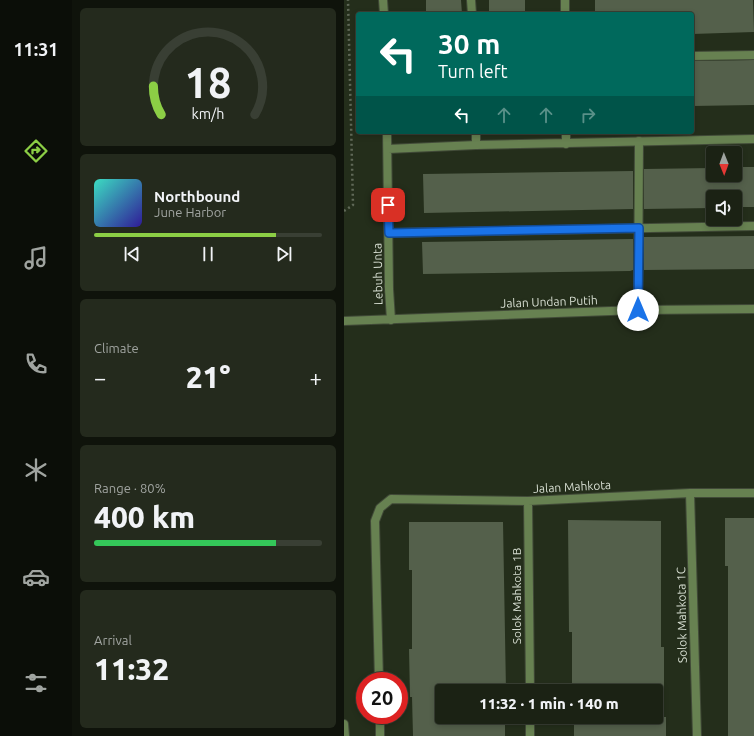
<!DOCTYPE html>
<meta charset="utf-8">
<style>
body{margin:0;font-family:Ubuntu,sans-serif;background:#242a1d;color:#f1f3f6;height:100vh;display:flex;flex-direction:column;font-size:15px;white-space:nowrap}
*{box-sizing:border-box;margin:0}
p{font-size:13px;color:#a0a4a0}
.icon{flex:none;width:22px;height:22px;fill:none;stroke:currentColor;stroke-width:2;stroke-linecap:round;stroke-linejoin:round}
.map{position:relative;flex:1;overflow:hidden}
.panel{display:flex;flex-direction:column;gap:8px;padding:8px;background:#0f130b;width:272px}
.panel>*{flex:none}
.hud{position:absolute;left:12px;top:12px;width:338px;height:122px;border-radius:4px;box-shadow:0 2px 6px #0003,0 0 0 1px #393f34;background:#00695c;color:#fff;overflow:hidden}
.needle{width:26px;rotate:179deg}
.fabs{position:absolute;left:362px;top:146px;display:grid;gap:8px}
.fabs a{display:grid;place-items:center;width:36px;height:36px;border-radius:4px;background:#1b2214;box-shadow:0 2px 6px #0003,0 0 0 1px #393f34;font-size:20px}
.speed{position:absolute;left:12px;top:672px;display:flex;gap:8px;font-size:20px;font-weight:700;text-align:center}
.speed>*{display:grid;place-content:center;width:52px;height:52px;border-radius:50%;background:#1b2214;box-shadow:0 2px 6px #0003,0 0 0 1px #393f34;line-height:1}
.speed .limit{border:6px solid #d22;background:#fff;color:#111}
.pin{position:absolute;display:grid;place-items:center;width:34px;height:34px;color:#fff;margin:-17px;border-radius:8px;box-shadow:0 2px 6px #0006}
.me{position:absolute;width:44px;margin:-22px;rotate:0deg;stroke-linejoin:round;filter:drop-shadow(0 0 3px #0008)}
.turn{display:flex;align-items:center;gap:14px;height:84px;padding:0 16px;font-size:18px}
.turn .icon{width:52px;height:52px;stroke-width:2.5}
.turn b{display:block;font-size:28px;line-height:34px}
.lanes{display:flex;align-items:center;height:38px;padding:0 16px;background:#0003;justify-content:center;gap:20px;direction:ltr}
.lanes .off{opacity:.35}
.big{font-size:30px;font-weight:800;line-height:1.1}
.panel .tile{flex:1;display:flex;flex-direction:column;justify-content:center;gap:6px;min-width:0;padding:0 14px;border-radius:6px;background:#242a1d}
.panel .dial{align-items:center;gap:0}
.dial svg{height:104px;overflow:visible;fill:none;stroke:#393f34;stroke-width:7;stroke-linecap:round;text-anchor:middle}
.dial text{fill:#f1f3f6;stroke:none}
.song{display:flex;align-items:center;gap:12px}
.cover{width:48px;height:48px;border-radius:6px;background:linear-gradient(135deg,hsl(170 70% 55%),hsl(250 70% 35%))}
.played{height:4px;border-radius:2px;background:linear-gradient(90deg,#8cce45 80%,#393f34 80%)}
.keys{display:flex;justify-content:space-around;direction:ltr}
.heat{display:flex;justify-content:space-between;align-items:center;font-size:22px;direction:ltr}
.charge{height:6px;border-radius:3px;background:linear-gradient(90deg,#34c759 80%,#393f34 0)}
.trip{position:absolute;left:91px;top:684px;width:228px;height:40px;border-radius:4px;background:#1b2214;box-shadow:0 2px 6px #0003,0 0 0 1px #393f34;font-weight:800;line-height:40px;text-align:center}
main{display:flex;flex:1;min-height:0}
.dock{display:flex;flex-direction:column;width:72px;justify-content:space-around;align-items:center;background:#0b0e08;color:#a0a4a0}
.dock .icon{width:28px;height:28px}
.dock .selected{color:#8cce45}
.dock b{font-size:18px;color:#f1f3f6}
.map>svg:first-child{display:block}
</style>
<main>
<nav class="dock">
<b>11:31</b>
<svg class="icon selected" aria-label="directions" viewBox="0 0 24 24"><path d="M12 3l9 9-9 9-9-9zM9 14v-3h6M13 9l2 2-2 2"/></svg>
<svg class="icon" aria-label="music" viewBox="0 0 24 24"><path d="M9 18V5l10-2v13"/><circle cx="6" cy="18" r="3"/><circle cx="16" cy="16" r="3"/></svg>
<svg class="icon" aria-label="phone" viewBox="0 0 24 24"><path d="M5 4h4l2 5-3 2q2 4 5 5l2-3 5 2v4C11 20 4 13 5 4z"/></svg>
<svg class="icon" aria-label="climate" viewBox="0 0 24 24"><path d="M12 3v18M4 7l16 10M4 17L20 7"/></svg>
<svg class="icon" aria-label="car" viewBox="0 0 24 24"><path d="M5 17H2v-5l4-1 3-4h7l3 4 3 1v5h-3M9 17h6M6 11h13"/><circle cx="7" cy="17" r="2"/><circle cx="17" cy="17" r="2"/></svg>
<svg class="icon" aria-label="filters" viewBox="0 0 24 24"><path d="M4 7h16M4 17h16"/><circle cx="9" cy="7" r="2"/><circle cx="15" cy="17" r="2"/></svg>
</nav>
<section class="panel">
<div class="tile dial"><svg viewBox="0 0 100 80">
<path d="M14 69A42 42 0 1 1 86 69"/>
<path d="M14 69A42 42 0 0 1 8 47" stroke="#8cce45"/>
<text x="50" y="56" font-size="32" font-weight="700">18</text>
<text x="50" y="72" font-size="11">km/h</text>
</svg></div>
<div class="tile">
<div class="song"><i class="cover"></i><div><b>Northbound</b><p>June Harbor</p></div></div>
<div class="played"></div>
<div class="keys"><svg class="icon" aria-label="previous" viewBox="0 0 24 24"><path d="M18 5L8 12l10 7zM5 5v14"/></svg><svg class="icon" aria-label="pause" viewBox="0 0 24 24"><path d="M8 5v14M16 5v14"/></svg><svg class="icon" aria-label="next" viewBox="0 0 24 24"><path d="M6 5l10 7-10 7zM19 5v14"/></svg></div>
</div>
<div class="tile"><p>Climate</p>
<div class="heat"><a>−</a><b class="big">21°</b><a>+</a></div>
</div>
<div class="tile"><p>Range · 80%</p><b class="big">400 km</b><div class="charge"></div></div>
<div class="tile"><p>Arrival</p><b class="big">11:32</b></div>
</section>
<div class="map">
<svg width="410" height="736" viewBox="0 0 410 736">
<rect width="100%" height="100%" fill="#242e1b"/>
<path fill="#54604b" d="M82 0H117L118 14H82Z
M145 0H181V14H145Z
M251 0H409L410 32 348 34V14H251Z
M410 60V105L348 106V61Z
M391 167H410V207H391V197H369V208L300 209V169L369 168V175H391Z
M289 171V209L80 213 79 174Z
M410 236V269L300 270V237Z
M289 239V270L286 271 79 274 78 242Z
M381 518H410V736H384V566H381Z
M224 520 317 521V647H320V691H228V632H225Z
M65 522H159L162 691H98V717H161V736H69L68 697H66L65 649H68V570H65Z
M230 717H322V736H230Z"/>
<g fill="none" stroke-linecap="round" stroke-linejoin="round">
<g stroke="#414a38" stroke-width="10">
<path id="service" d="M127 0 128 14
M348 56 410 55
M132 132V145
M45 233 410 226
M294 310 295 141"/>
</g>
<g stroke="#414a38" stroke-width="10">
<path id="minor" d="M39 0 40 14
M221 0V14
M43 132 45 289 47 320
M222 132V144
M44 149 132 145 410 139
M0 321 294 310 410 309
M346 493 353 736
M184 501 186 691
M35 681 31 521 36 508 47 499 184 501 346 493H410
M36 715V736
M186 717V736"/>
</g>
<g stroke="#414a38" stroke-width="10">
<path id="tertiary" d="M0 724 1 736"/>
</g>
<path stroke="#606958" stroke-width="2.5" stroke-dasharray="2 3" stroke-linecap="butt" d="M0 211 9 205 4 0"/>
<use href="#service" stroke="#678151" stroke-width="8"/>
<use href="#minor" stroke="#678151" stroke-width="8"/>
<use href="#tertiary" stroke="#678151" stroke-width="8"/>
</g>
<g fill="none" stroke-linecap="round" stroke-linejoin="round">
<g stroke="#114b97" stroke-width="10">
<path id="route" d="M44 205 45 233 295 228 294 310"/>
</g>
<use href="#route" stroke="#1a73e8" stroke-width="7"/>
</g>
<g text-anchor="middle" stroke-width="4" stroke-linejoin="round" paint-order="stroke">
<g font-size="12" fill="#d8dfd3" stroke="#242e1b">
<text transform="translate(34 274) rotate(-91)" y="4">Lebuh Unta</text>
<text transform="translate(205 302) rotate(-2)" y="4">Jalan Undan Putih</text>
<text transform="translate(228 487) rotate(-3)" y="4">Jalan Mahkota</text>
<text transform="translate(173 596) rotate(-90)" y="4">Solok Mahkota 1B</text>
<text transform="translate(338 615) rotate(-91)" y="4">Solok Mahkota 1C</text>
</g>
</g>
</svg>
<div class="fabs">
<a><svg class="needle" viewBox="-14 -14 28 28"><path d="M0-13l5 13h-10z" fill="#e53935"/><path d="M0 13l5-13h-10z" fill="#a0a4a0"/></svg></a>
<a><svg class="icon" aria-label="sound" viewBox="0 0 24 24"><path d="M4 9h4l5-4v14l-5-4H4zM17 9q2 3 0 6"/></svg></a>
</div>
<div class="speed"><div class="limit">20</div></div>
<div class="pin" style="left:44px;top:205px;background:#d93025"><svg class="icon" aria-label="arrive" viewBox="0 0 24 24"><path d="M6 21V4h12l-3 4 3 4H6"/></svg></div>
<svg class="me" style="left:294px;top:310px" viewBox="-20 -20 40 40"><circle r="19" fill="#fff"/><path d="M0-13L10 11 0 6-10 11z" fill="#1a73e8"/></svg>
<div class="trip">11:32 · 1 min · 140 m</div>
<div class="hud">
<div class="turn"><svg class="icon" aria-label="left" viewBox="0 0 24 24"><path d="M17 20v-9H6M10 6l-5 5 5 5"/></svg><div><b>30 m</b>Turn left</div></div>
<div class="lanes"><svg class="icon" aria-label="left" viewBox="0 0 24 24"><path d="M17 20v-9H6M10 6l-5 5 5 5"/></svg><svg class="icon off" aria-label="ahead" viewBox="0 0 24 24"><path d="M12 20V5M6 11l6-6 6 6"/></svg><svg class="icon off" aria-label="ahead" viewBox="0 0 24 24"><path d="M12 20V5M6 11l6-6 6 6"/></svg><svg class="icon off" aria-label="right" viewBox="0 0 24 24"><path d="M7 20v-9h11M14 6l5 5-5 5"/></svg></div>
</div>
</div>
</main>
